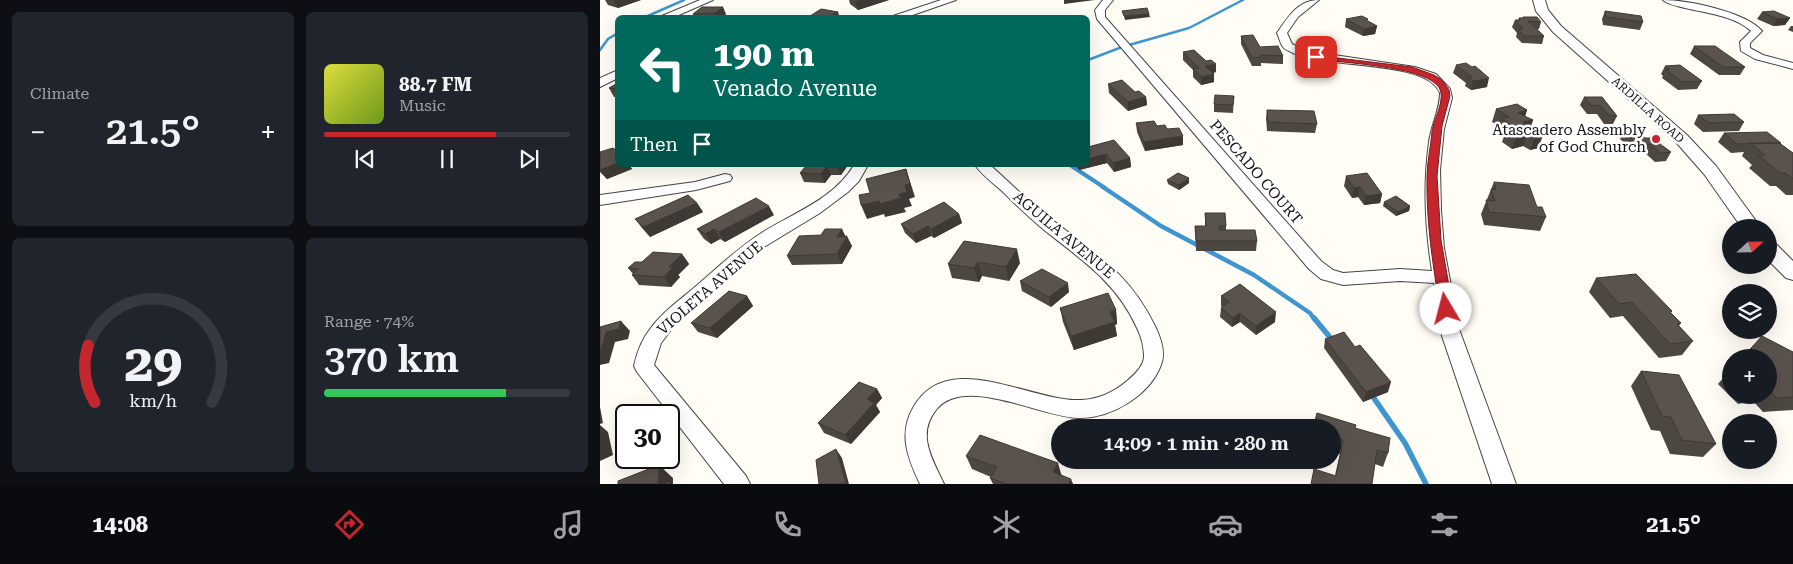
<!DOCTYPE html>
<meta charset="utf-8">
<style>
body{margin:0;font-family:"Roboto Serif",serif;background:#20242c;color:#f1f3f6;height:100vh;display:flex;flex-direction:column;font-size:19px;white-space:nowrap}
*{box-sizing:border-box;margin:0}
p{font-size:16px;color:#9ea1a6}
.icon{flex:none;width:28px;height:28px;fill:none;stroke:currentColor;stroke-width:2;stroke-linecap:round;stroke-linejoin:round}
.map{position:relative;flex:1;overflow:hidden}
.side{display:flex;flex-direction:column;gap:12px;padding:12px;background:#0d0f14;width:600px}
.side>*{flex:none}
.hud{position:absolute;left:15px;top:15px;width:475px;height:152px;border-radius:8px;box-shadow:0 5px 20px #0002;background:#00695c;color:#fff;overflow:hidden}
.needle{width:32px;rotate:68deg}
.controls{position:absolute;left:1122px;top:219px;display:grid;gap:10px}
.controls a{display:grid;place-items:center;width:55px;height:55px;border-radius:50%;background:#171b24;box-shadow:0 5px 20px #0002;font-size:25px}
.speed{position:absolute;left:15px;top:404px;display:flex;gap:10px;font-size:25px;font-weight:700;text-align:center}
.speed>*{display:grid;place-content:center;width:65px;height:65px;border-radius:50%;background:#171b24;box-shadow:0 5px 20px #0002;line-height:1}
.speed .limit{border:2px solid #111;border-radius:8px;background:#fff;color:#111}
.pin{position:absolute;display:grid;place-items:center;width:42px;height:42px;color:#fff;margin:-21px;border-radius:10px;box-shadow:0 2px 8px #0006}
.me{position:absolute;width:55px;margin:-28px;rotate:352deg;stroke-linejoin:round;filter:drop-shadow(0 0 4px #0008)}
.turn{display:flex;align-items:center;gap:18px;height:105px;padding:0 15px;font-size:22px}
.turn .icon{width:65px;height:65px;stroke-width:2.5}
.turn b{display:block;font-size:35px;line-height:42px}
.then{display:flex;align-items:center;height:48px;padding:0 15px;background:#0003;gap:10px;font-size:19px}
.big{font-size:38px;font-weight:600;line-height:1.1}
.side .card{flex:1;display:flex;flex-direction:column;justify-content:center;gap:8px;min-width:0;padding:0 18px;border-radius:8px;background:#20242c}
.side .dial{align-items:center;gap:0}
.dial svg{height:130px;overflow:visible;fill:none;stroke:#363941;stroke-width:7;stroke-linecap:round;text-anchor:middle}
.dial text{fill:#f1f3f6;stroke:none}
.song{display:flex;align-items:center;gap:15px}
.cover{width:60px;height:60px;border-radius:8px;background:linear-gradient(135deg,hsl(60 70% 55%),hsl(80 70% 35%))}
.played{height:5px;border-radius:2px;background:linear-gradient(90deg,#c4262e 70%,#363941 70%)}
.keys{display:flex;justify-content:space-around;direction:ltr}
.heat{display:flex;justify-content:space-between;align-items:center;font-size:28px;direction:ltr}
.charge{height:8px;border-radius:4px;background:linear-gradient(90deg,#34c759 74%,#363941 0)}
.side .tiles{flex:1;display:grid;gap:12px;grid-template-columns:repeat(2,1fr)}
.trip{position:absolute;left:451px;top:419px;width:290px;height:50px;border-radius:25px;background:#171b24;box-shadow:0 5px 20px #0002;font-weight:600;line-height:50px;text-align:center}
.dock{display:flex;height:80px;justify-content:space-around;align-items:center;background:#090b0e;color:#9ea1a6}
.dock .icon{width:35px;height:35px}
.dock .on{color:#c4262e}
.dock b{font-size:22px;color:#f1f3f6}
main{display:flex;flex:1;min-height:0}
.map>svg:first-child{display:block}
</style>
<main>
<section class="side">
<div class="tiles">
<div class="card"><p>Climate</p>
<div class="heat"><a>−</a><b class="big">21.5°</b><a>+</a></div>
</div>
<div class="card">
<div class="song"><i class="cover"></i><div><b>88.7 FM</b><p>Music</p></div></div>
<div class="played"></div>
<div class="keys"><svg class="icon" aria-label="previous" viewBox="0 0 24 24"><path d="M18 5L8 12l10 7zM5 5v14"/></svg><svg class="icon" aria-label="pause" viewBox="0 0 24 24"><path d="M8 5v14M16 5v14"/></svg><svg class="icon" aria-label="next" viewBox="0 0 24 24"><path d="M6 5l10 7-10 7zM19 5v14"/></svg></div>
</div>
<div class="card dial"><svg viewBox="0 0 100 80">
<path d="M14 69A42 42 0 1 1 86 69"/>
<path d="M14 69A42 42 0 0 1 10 34" stroke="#c4262e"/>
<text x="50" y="56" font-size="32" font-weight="700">29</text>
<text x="50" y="72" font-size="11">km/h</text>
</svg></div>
<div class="card"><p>Range · 74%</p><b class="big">370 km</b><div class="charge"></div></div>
</div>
</section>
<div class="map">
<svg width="1193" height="484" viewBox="0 0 1193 484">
<rect width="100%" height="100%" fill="#fffdf5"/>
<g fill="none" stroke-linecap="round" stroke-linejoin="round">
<path stroke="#3f96cf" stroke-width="2.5" d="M43 18 84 0
M0 50 8 39 18 33
M488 60 522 47 589 28 643 0"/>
<path stroke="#3f96cf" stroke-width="4" d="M470 165 505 188"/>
<path stroke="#3f96cf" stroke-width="4.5" d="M503 187 561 226 654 275 710 313 715 320"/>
<path stroke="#3f96cf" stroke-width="5.5" d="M714 318 733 341
M771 394 805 443 826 484"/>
<g stroke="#444" stroke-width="2">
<path id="minor" d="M100 0H113L72 18H57Z
M341 0H356L304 18H287Z
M503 0H513L505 10V17L721 261 733 270 743 273 800 269 832 271C825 228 823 185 829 142 831 125 840 110 840 93 827 59 725 69 693 53 690 51 685 50 683 47 680 43 679 37 677 33 688 17 698 0 719 0L698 17 687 33 692 44 707 51 815 67 836 74 850 89 852 98 844 129 840 170 841 210 844 248 859 329 916 484H892L842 336 834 283 800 281 743 285 721 279 709 269 497 19 495 10Z
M1063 0C1088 0 1146 12 1162 31L1150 43V48L1163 55 1193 63V69L1155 59 1141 51 1140 42 1151 31C1135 16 1106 13 1085 8 1078 6 1069 5 1063 0Z
M18 70V78L0 87V78Z
M254 165H268L259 181 248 192 220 213 164 247 74 326 61 343 54 365 146 476 150 484H124L37 372 34 366C37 352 42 339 51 328 62 312 80 300 95 287 117 268 139 247 163 232 195 212 234 199 254 165Z
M375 165H390C407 180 423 196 441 211 489 250 528 269 556 328 561 339 566 353 561 365 550 395 512 418 480 418 442 418 364 374 336 410 316 435 333 460 344 484H320C308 459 298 434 313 408 347 346 432 403 482 400 499 399 514 392 527 381 534 375 543 367 544 357 544 347 541 336 537 328 517 283 481 259 444 230 430 218 416 205 402 191 393 183 382 175 375 165Z
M125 174 130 175 132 178 130 181 96 190 0 205V195L95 182Z"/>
</g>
<g stroke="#444" stroke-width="2">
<path id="tertiary" d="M933 0H945L948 10 961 26 1087 135 1116 166 1161 228H1142L1104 174 1075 141 953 32 936 11Z
M1169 242 1176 244 1193 261V280L1186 278 1169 261Z"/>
</g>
<use href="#minor" fill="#fff" fill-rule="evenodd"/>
<use href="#tertiary" fill="#fff" fill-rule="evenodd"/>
</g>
<path fill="#4d4742" d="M5 0H41L18 8 8 5Z
M249 0H289L258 10 250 4Z
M102 7 126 14 122 18H95L93 14Z
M1005 11 1043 22 1040 30 1003 25 1002 19Z
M1162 12 1190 18 1185 25 1173 26 1157 19Z
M923 17 941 22 939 29H937L944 36 942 44 922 43 916 37 917 33 912 27 915 20H918L919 18H922Z
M746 19 768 21 777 26 775 34 763 36 745 27Z
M1191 26H1193V32L1188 30Z
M641 36 660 47 683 56V64L661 63V66H652L641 44Z
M1094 46 1145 67 1140 75H1119L1090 54Z
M583 52 616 72 613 73 614 74V82L601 85 593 77V70L583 60Z
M856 65 887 87 871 90 865 86 866 83 853 73Z
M1065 66 1102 81 1097 89 1078 90 1062 78 1063 76 1061 74Z
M18 83V97H14L9 88Z
M508 84 535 92 546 97 547 105 528 111 509 93Z
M634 96 633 113 614 112V104Z
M984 97H1002L1017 116 1013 124H1004L997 114H987L980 105Z
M896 109 927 110 925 116 933 120 931 127 943 135 938 148 930 150 923 146 912 149 902 142 904 136 897 132 899 126 892 122Z
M667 110 717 124 715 133 667 131 666 118Z
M1098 115 1144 122 1139 131 1103 132 1094 124Z
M536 123 557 126 567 129 583 145 545 151 537 132Z
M1024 130 1045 138 1071 152 1066 161 1055 162 1045 153 1037 154 1020 139Z
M1124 133 1181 143V144L1193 153V195H1186L1176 186H1170L1149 168 1152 165 1142 156 1144 152 1131 153 1118 142Z
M488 147 530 158 531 167 514 172 507 163 479 170 475 165H488Z
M0 152 18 165H29L32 169 7 179 0 172Z
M207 165H248L241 175H231L225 183 204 182 200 173Z
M746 176 782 194 780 203 764 205 758 197 752 198 744 186Z
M567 180 589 183 579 190 568 184Z
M894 182 937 207 946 217 940 231 884 225 881 214Z
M784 202 810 206 809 211 796 216 783 206Z
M97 203 103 212 50 237 42 228 35 219Z
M605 213 626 226V230L657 241 656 251H596L595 226H605Z
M359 214 362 223 334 238 331 236 316 243 305 233 301 224Z
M174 215 125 242 120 239 111 244 104 239 97 229Z
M242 229 245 236 252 246 242 264 192 265 187 256 221 235Z
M364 241 420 263 409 281 382 276 379 282 352 278 348 264Z
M82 254 89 264 78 275 80 277 71 287 39 285 32 275 33 274 28 268 42 262Z
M996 278 1072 311 1071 313 1081 323 1079 326 1093 341 1082 355 1059 358 1023 316 1010 318 989 292Z
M420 281 469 292 451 307 422 291Z
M147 296 153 306 117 338 98 332 91 323Z
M621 296 675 322 656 335 640 322 632 327 620 317 621 308 622 307 621 306Z
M460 308 516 310 517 324 515 325 517 336 474 350 463 322Z
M725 339 788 392 763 402 724 348Z
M1193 352V410L1163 412 1153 401 1138 404 1118 384 1131 369V395H1169V358Z
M1041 371 1116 444 1103 457 1070 454 1060 431 1051 430 1031 386Z
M277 389 282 398 276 405 280 412 251 444 224 433 218 423Z
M732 428H755L788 453 783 467 775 464 735 475 740 454 732 451Z
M366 456 462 475 473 484H393L390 478 391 477 372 469Z"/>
<path fill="#3f3936" d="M15 0H41L18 8 13 1Z
M263 0H289L258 10 255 2Z
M464 0H495L464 4Z
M123 7 126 14 122 18H117L115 13Z
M238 12 240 18H227L231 15Z
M549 14 550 17 525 20 524 16Z
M1190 18 1185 25 1173 26 1177 19Z
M777 26 775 34 763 36 764 29Z
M616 64V72L605 75V66Z
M614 74V82L601 85 602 77Z
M889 78 887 87 871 90 873 81Z
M546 97 547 105 528 111V102Z
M927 110 923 123 918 113Z
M933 120 928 132 923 122Z
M928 133 923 146 912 149 917 136Z
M943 135 938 148 930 150 935 137Z
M583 136V145L545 151 544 142Z
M506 154 507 163 479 170 478 165H488V159Z
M530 158 531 167 514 172 513 163Z
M18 163V165H29L32 169 7 179 0 170Z
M238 165H248L241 175 237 166Z
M227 166 231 175 225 183 221 174Z
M306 169 315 197 309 199 312 206 304 208 306 212 285 217 284 214 267 219 261 205 299 194 305 185Z
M589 178V183L579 190V185Z
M760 187 758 197 752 198 754 188Z
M782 194 780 203 764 205 766 196Z
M97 203 103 212 50 237 43 227Z
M169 206 174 215 125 242 119 232Z
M810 206 809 211 796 216 798 212Z
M359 214 362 223 334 238 331 229Z
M328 226 331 236 316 243 313 234Z
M114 229 120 239 111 244 105 234Z
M242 229 246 238 247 236 252 246 242 264 237 254V237Z
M417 249 420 263 409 281 406 267Z
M82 254 89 264 78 275 80 277 71 287 64 277 69 267Z
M378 262 382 276 379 282 374 268Z
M468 283 469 292 451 307 449 297Z
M147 296 153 306 117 338 110 328Z
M516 310 517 324 515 325 517 336 474 350 471 336 510 312Z
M676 312 675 322 656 335V326Z
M640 313V322L632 327 633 318Z
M21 321 30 331 28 339 15 342 9 363 0 365V353L6 332Z
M791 382 788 392 763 402 766 392Z
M277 389 282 398 276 405 280 412 251 444 245 435 267 399Z
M0 407 3 423 0 424Z
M0 425 8 432 13 455 0 461Z
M236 449 242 458 249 484H246Z
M458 463 462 477 453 472Z
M59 465 73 478V484H58Z
M471 479 473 484H469Z"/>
<path fill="#5a524d" stroke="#3f3936" d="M252 0H263L255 2Z
M102 7H123L115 13 93 14Z
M547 8 549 14 524 16 522 11Z
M221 9 238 12 231 15 227 18H207Z
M1005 11 1041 16 1043 22 1006 17Z
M1174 11 1190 18 1177 19 1162 12Z
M762 16 768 19 766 20 777 26 764 29 746 19Z
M923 17H937L941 22 928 21 944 36H924L918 29H923L915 20H920L919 18H924Z
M653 35 660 47 678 46 683 56 661 55 662 57 652 58 641 36Z
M1094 46H1115L1145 67H1123Z
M594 50 606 61 611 60 616 64 605 66 614 74 602 77 593 69 599 68 583 52Z
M866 63 872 67 875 66 889 78 873 81 868 77H872L856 65Z
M1080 65 1102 81 1082 82 1066 70 1070 69 1065 66Z
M522 80 535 92 539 91 546 97 528 102 508 84Z
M18 83V89L9 88Z
M615 95 634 96 633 105 614 104Z
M984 97H1002L1017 116 1008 115 1001 106 991 105Z
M917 104 927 110 918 113 933 120 923 122 943 135 935 137 928 133 917 136 906 129 914 127 902 119 909 117 896 109Z
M667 110 714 111 717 124 668 122Z
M1134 114 1144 122 1109 123 1098 115Z
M554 121 557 126 565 125 567 129 579 128 583 136 544 142 536 123Z
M1034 129 1045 138H1052L1071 152 1060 153 1050 144 1041 145 1024 130Z
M1167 132 1181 143 1137 144 1124 133Z
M514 140 530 158 513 163 506 154 488 159V147Z
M1150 143H1179L1193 153V179L1185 173H1180L1158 155H1165Z
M13 148 18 152V163L0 170V152Z
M207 165H238L237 166H227L221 174 200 173Z
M306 169 310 184 305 185 307 192 299 194 301 198 280 204 279 201 261 205 259 195 270 193 266 179Z
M578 173 589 178 579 185 567 180Z
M767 173 782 194 766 196 760 187 754 188 746 176Z
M894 182 929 185 937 207H942L946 217 889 212 886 200 895 201 891 189 896 190Z
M88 195 97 203 43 227 35 219Z
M796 196 810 206 798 212 784 202Z
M156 198 169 206 119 232 114 229 105 234 97 229Z
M344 202 359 214 331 229 328 226 313 234 301 224Z
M605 213H625L626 226H619L620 230H655L657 241H596L595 226H606Z
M225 229H242L237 237 247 236 237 254 187 256 199 236 221 235Z
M364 241 417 249 406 267 378 262 374 268 348 264Z
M53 252 82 254 69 267H73L64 277 32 275 38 269 28 268 35 262H42Z
M442 269 468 283 449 297 420 281Z
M1036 274 1072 311 1070 312 1081 323 1077 324 1093 341 1070 344 1032 302 1019 304 996 278Z
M640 284 676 312 656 326 640 313 633 318 621 308 629 302 621 296Z
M129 291 147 296 110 328 91 323Z
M508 293 516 310 510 312 515 322 471 336 460 308Z
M21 321 19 329 6 332 0 353V327Z
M744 332 755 347 760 345 791 382 766 392 725 339Z
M1162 336 1193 352V397L1176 398 1169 390V358H1142Z
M1041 371 1079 375 1116 444 1082 440 1071 417 1062 416Z
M259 382 277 389 267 399 274 403 245 435 218 423Z
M717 413 756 425 755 428 790 438 788 453 777 450 772 484H711L714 469 736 476 743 440 732 437V428H713Z
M380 435 458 463 453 472 471 479 469 484H407L390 478 397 467 366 456Z
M236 449 246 484H219L216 460Z
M59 465 58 484H18V481Z
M70 481V484H63Z"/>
<path fill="#c4262e" stroke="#7f191e" d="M713 55 812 67 834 75 842 80 849 90 850 96 842 126 837 176 841 240 853 309 851 313H842L840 309C833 265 826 222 827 177 827 162 831 146 832 131 834 118 848 96 837 85 819 66 743 63 716 59H713Z"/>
<circle fill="#c4262e" stroke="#fff" stroke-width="2" cx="1056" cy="139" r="5"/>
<g text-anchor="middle" stroke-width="5" stroke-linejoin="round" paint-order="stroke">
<g font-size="12" fill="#111" stroke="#fff">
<text transform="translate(1048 110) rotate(42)" y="4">ARDILLA ROAD</text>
</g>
<g font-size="15" fill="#111" stroke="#fff" text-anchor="end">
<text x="1046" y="135">Atascadero Assembly<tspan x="1046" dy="17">of God Church</tspan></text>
</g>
<g font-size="15" fill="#111" stroke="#fff">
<text transform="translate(656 172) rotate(49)" y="5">PESCADO COURT</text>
<text transform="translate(464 235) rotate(40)" y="5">AGUILA AVENUE</text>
<text transform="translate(110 288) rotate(-41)" y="5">VIOLETA AVENUE</text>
</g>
</g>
</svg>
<div class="controls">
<a><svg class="needle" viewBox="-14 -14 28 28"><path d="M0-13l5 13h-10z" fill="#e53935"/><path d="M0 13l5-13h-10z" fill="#9ea1a6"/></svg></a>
<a><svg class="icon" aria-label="layers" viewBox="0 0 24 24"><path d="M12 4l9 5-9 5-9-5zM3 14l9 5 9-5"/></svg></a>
<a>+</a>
<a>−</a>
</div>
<div class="speed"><div class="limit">30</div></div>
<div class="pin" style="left:716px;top:57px;background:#d93025"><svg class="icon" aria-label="arrive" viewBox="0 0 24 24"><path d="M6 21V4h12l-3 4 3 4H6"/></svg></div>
<svg class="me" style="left:846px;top:309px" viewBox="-20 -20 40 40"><circle r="19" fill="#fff"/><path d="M0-13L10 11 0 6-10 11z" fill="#c4262e"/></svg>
<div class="trip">14:09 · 1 min · 280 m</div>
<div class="hud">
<div class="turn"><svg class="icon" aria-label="left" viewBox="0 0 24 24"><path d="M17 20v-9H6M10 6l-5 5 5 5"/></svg><div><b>190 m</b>Venado Avenue</div></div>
<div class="then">Then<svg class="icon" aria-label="arrive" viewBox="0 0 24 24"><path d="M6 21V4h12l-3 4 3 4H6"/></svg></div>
</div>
</div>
</main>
<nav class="dock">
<b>14:08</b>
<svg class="icon on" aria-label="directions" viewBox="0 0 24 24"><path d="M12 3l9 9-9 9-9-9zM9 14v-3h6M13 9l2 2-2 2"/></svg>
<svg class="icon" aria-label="music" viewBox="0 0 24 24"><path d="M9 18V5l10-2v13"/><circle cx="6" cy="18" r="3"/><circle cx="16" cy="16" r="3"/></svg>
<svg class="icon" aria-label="phone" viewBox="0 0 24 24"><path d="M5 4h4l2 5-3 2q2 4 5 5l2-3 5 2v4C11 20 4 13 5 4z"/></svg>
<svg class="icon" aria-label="climate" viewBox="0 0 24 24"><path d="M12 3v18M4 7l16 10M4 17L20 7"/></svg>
<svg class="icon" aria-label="car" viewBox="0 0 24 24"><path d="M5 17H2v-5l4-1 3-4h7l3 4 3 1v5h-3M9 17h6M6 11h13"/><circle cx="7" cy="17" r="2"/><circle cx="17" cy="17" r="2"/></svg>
<svg class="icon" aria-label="filters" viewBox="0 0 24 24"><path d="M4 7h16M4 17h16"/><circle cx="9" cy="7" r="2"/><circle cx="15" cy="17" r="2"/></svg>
<b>21.5°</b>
</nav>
